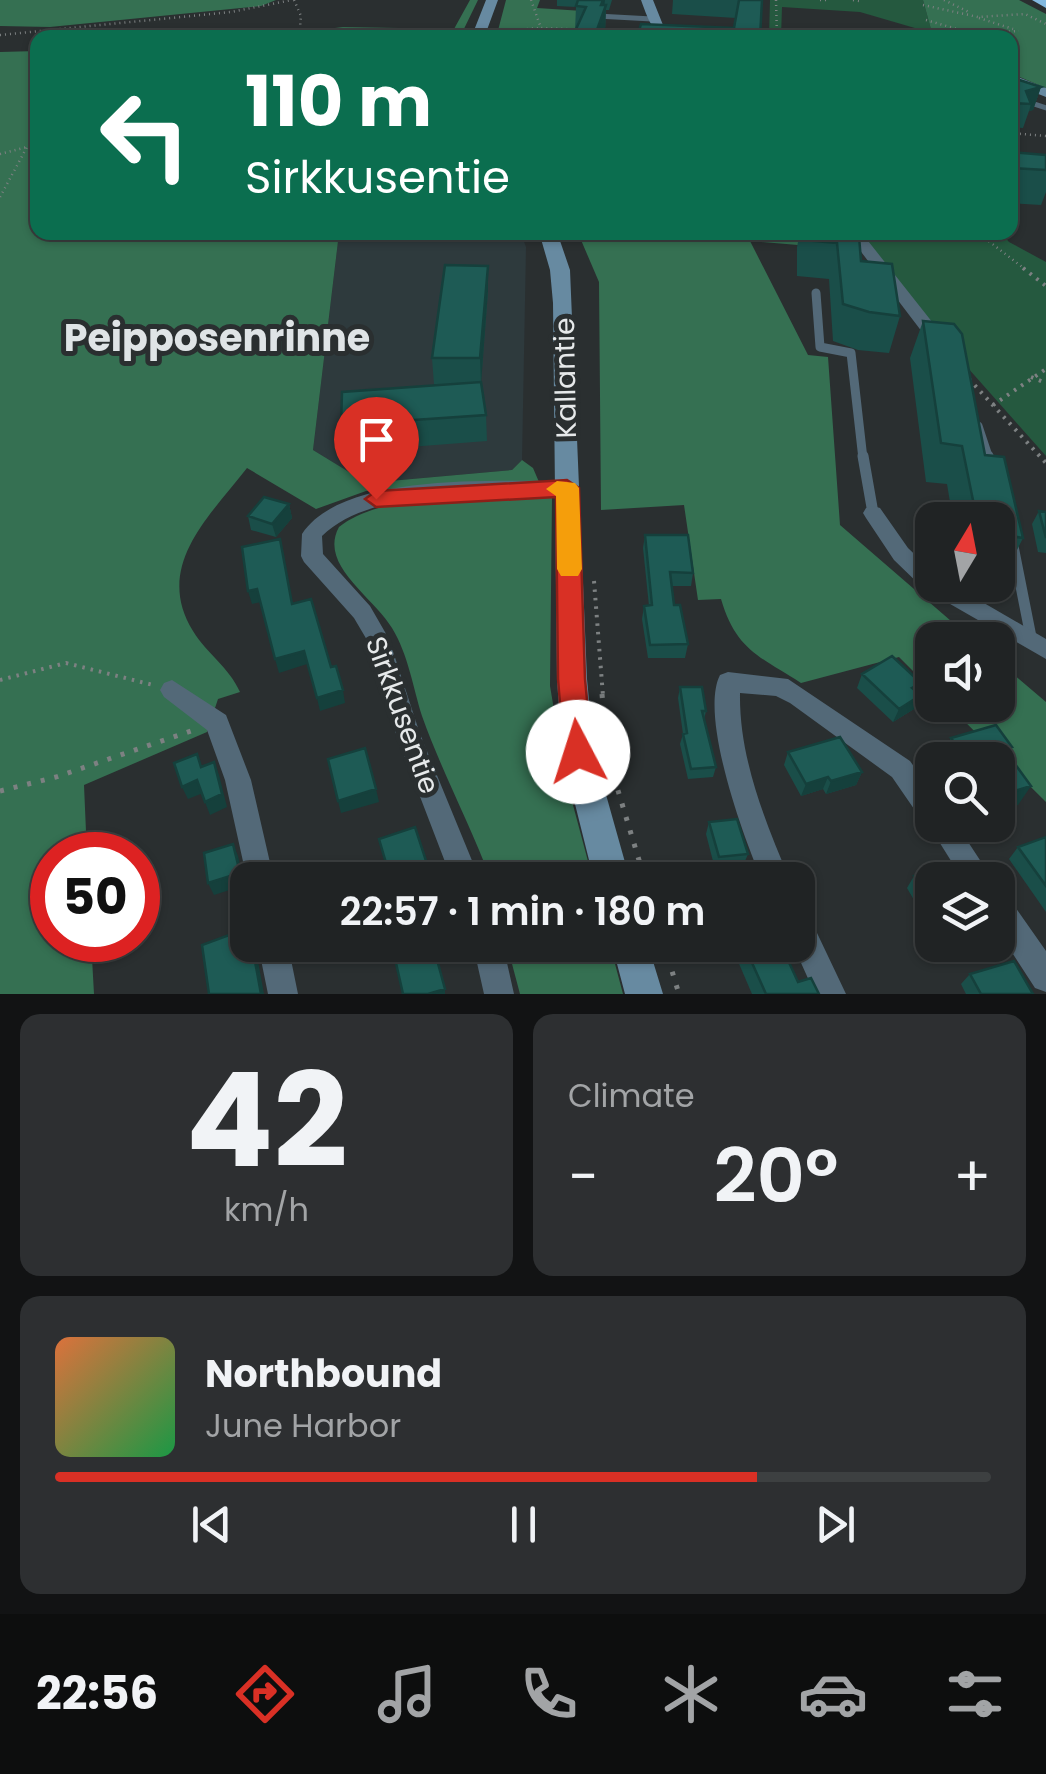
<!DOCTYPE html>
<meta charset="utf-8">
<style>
body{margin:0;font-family:Poppins,sans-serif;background:#2d2f31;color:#f1f3f6;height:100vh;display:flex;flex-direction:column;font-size:38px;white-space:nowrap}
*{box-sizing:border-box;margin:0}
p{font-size:32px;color:#a2a4a6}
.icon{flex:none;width:55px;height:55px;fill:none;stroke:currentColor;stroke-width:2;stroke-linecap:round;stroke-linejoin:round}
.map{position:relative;height:994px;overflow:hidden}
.sheet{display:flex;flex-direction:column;gap:20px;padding:20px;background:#121314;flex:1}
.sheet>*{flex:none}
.guide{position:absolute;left:30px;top:30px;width:988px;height:210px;border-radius:20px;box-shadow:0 2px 8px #0004,0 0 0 2px #3d4041;background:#0b6e4f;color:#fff;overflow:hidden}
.needle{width:65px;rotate:10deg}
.fabs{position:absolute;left:915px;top:502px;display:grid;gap:20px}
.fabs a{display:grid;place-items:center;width:100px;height:100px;border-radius:20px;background:#202324;box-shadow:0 2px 8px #0004,0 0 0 2px #3d4041;font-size:50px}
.speed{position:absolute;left:30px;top:832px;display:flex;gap:20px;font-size:50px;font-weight:700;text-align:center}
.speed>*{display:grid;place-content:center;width:130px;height:130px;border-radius:50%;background:#202324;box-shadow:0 2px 8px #0004,0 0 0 2px #3d4041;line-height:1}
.speed .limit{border:15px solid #d22;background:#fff;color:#111}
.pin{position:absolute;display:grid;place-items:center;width:85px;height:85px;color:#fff;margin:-102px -42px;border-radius:50% 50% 50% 0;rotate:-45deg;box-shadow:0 0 10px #0007}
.pin .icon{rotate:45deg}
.me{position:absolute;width:110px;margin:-55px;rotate:355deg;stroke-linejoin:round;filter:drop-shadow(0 0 8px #0008)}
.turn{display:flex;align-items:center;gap:35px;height:210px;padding:0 50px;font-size:45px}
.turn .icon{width:130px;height:130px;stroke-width:2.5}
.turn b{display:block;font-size:70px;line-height:85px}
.big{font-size:75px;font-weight:600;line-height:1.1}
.sheet .card{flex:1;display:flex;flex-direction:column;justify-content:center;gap:15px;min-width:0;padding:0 35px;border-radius:20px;background:#2d2f31}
.sheet .dial{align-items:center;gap:0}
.dial b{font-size:130px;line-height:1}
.song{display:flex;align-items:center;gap:30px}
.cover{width:120px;height:120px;border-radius:15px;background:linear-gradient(135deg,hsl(20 70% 55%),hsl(140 70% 35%))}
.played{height:10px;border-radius:5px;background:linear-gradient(90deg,#d93025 75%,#3d4041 75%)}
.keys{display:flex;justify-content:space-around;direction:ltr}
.heat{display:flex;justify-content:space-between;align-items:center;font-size:55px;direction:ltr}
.sheet .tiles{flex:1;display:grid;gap:20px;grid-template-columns:1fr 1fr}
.card:last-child{grid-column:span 2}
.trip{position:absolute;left:230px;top:862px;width:585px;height:100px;border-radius:20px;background:#202324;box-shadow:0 2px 8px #0004,0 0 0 2px #3d4041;font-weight:600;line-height:100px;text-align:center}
.menu{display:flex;height:160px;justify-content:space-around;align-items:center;background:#0d0e0e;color:#a2a4a6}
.menu .icon{width:70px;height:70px}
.menu .on{color:#d93025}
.menu b{font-size:45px;color:#f1f3f6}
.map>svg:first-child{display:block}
</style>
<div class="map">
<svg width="1046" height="994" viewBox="0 0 1046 994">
<rect width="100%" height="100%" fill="#2a2f30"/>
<path fill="#2e3a3d" d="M339 233H521L526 247 522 460 512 470 367 483 313 450Z"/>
<path fill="#25593f" d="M770 0H923L932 33 860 12 782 7 781 37 769 38Z
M858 233H1001L1009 242 1046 262V456L897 288Z"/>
<path fill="#357052" d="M0 0H276L261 6 50 27 0 26Z
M470 0H478L460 37 254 38 343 27 454 29Z
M506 0H540L537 8 583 11 577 27 647 31 648 35 576 30 572 37 496 38Z
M923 0H1019L1046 14V88L1015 75 1010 64V38L949 37 932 33Z
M37 51 38 232 339 233 313 450 367 483 512 470 522 460 533 468 539 482 366 491 316 509 247 468C210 516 153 566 193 631 207 654 229 667 240 692L218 699 207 732 84 785 87 855H52V940H91L94 994H0V52Z
M578 233H757L850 241 858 250 750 241 808 355 828 357 840 525 973 640H932V690L899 657 801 683C759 656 736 650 721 599L698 600 684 505 601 510 599 282Z
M552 497 550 686 565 775 593 880H491C470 824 442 772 422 716 413 687 408 654 392 628 374 597 318 565 339 527 387 489 492 498 552 497Z
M998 661 1046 702V802L948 705H998Z
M507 945H610L623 994H520Z"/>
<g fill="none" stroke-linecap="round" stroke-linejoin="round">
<path stroke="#7d8182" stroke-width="2.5" stroke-dasharray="1 4" stroke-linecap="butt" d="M294 0 301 16 299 38
M531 0 541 28 569 29
M776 0 777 38
M820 0H826
M853 0 859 1
M944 0 971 13
M923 5 978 17 1025 14 1046 24
M979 18 1013 29
M926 20 974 34 1019 31
M497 31 541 28
M0 35 231 12 292 0
M1010 133 1046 136
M0 154 27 147
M0 197 27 147 38 141
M977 232 1026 270"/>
<path stroke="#7d8182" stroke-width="4" stroke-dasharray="2.5 6" stroke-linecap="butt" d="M1023 268 1046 286
M1031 377 1046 383
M969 379 1046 463
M993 405 1046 369
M594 581 603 696
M0 680 66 663 153 685"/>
<path stroke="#7d8182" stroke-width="5" stroke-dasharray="4 10" stroke-linecap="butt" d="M602 694 607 754 645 880
M0 791 56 777 191 731
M664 945 679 994"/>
<path stroke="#536978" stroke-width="5" d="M597 16 652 19
M790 32 860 38
M1010 96 1046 108"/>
<path stroke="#536978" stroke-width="9" d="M816 293 820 347 851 353 863 459
M978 426 989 459"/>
<path stroke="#536978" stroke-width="11" d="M863 456 873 513
M988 456 992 467
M1013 546 1032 642"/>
<path fill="#536978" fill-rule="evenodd" d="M846 232H861L944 337V345H932Z
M567 481 577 488 574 493C557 497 537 495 519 495 459 496 367 492 322 536L323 554 370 606 389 639 420 734 480 880H452L396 734 367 640 354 618 304 562 301 556 302 534C343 471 499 482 567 481Z
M873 506 880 508 908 548 932 571V585H953L1046 639V659L924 589 894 560 866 518 863 513 866 508Z
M728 672 788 679 910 761 932 792V825H957L993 880H963L928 824 923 822 892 777 790 703 776 696 740 693C739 758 765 821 790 880H762C744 839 699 716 720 675Z
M172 680 226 715 251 780 274 880H248V884L225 780 207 730 164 697 160 690 164 683Z
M998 893 1008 897 1046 951V992L1035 988 998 931Z
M798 910 808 914 846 994H815L793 945H798Z
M258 945H288L298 994H268Z
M473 945H503L514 994H484Z"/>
<path fill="#678aa1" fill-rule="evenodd" d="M486 0H498L484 38H471Z
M641 0H653L663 25 681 38C653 38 650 24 641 0Z
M1010 74 1046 88V97L1010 83Z
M539 232H557L570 270 587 679 594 752 630 880H594L562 752 557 679 553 303 550 270Z
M612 945H648L663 994H625Z"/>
<path fill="#83b9df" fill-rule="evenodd" d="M1032 0H1046V8Z"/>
</g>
<path fill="#1a4e49" d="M557 0H612L609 10H606L605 32 603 38H572L575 31 576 7 557 6Z
M673 0H762L734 28 736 18 672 14Z
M1010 77 1041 87 1033 110 1029 111 1023 128 1010 127Z
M1010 152 1046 155V192L1041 205 1010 203Z
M800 232H846L861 261 900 316 889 353 858 350 833 341 829 279 797 276V247Z
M488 266V291L481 382 486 415 487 441 345 452 341 425 453 384H434L432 358Z
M923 321 1023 538 1004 576H998V520H953L947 484 926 482 910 358Z
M289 504 292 518 276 537 251 530 248 516Z
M1039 511 1046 512V553L1038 552 1032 524Z
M645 535 693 573 691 586H671L674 605 688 644 685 658H648L642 619 644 606H649L643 548Z
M862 674 921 683 917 692 921 695 914 709 893 722 857 688Z
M680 687 706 711 704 720 716 767 713 777 688 779 680 744 683 734 678 698Z
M951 738 1012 747 1007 754 1018 805 998 760H942L940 758Z
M788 752 862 772 856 785 826 794 823 789 801 796 784 765Z
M709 822 748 854 743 866 715 869 706 834Z
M1046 837V912L1009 859 1018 847Z
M914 876 932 880V931L907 888Z
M731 945H794L790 954 786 956 798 982 819 994H752Z
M970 974 1033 994H966L961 984Z"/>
<path fill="#15403c" d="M603 0H605L604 10 606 5 605 32 603 38H594Z
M1041 87 1033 110 1029 111 1031 104 1026 91Z
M488 266V291L481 384 480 358Z
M289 504 292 518 276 537 272 524Z
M257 589 261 602 252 604 248 591Z
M304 651 307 664 279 673 275 659Z
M343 690 345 703 320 711 317 698Z
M921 695 914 709 893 722 899 709Z
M214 762 219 775 227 807 210 815 205 802Z
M862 772 856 785 826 794 831 781Z
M828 777 823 789 801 796 806 784Z
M197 780 203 793 188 799 182 787Z
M1031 786 1018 805 998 811V796Z
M376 789 379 802 341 813 338 801Z
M233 844 238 856 245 885 214 895 208 883Z
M252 945H255L264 994H261Z
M779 945H794L790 954 772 960Z
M445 989V994H428Z"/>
<path fill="#1e5b55" stroke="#15403c" stroke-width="2.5" d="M578 0H603L601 5H606L594 38H572L586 7 576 6Z
M739 0H762L760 38H637L641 24 734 28Z
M434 33 436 38H409L408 35Z
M1010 77 1041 87 1026 91 1031 104 1010 103Z
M1010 152 1046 155V170L1010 168Z
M805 232H846V234L859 236 861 261 892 264 900 316 869 312 843 304 837 243 805 240Z
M445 265 488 266 480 358H432Z
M923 321 954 324 962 334 985 455 1004 457 1023 538 998 534V520H977L962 446 941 443Z
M481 382 486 415 341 425 342 392Z
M264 497 289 504 272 524 248 516Z
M1039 511 1046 512V538Z
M645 535H688L693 573 670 572 674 605H680L688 644 650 645 644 606 652 605Z
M280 539 292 604 311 599 331 667 336 666 343 690 317 698 304 651 275 659 257 589 248 591 242 547Z
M892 656 921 683 912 688 921 695 899 709 862 674Z
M680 687H702L706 711H702L716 767 691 769 683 734 687 733Z
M996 725 1012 747 1004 749 1031 786 998 796V760H966L951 738Z
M840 737 862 772 831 781 828 777 806 784 788 752Z
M365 748 376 789 338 801 328 759Z
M197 754 201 767 214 762 222 794 205 802 197 780 182 787 174 763Z
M737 819 748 854 719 857 709 822Z
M415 827 431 876 427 877 428 880H391L379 839Z
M1046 837V886L1018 847Z
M233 844 240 873 208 883 204 853Z
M951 865 961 880H932V906L914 876Z
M248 928V945H252L261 994H209L202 945Z
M421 945H433L445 989 428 994H403L396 963 410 958 408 949Z
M744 945H781L798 982 811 978 819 994H766Z
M1014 961 1033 994H981L970 974Z"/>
<path fill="#d93025" stroke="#8d1f18" stroke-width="2.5" d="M567 480 579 488 585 679 592 752 588 761 578 765 568 761 564 752 558 679 556 497 376 507 365 499 376 491Z"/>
<path fill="#f59e0b" d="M557 481 575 483 579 488 582 569 578 576H561L557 569 556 496 546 489Z"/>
<g text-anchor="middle" stroke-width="10" stroke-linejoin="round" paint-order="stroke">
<g font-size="28" fill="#e6e9ea" stroke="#2a2f30">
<text transform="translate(565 378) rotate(-91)" y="10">Kallantie</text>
<text transform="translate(403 715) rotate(70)" y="10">Sirkkusentie</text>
</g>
<g font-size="38" font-weight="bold" fill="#dfe4e6" stroke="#2a2f30">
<text x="217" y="351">Peipposenrinne</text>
</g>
</g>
</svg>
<div class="fabs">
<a><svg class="needle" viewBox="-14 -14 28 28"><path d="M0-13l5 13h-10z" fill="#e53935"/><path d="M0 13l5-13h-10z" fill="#a2a4a6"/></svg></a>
<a><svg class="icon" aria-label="sound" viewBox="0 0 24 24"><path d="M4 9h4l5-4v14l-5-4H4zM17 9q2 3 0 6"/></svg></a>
<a><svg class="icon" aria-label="search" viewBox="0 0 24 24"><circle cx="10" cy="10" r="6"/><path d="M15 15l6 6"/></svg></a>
<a><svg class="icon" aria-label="layers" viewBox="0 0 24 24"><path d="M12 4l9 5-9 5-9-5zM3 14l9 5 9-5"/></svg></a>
</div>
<div class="speed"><div class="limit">50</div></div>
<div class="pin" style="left:376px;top:499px;background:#d93025"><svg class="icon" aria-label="arrive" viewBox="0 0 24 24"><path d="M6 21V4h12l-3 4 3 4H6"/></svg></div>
<svg class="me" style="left:578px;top:752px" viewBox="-20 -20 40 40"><circle r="19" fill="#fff"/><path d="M0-13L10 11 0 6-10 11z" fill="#d93025"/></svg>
<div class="trip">22:57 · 1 min · 180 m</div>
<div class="guide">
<div class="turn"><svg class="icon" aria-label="left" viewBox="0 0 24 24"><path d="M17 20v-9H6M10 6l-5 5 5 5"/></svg><div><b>110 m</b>Sirkkusentie</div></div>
</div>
</div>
<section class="sheet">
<div class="tiles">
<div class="card dial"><b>42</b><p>km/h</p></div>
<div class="card"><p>Climate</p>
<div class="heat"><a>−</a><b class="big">20°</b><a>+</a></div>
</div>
<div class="card">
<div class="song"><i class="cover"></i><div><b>Northbound</b><p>June Harbor</p></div></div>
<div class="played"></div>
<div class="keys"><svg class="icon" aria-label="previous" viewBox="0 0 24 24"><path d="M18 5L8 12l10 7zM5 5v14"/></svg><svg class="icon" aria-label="pause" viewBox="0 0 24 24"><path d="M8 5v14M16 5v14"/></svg><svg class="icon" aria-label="next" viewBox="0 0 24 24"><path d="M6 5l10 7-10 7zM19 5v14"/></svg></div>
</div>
</div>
</section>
<nav class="menu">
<b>22:56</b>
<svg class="icon on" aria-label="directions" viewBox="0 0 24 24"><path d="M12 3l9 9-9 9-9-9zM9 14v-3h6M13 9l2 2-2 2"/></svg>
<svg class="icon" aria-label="music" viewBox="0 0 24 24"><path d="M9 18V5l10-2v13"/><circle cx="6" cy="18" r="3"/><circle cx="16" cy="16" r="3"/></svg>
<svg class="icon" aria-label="phone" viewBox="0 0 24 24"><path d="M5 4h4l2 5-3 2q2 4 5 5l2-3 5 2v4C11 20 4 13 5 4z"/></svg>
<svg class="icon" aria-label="climate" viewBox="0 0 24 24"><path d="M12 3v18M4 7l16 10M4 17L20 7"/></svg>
<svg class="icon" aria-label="car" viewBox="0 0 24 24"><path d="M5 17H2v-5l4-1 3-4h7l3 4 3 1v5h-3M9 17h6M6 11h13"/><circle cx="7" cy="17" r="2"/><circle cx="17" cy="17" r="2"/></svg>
<svg class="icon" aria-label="filters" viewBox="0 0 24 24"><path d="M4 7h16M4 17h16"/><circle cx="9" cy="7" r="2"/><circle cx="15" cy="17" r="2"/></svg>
</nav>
